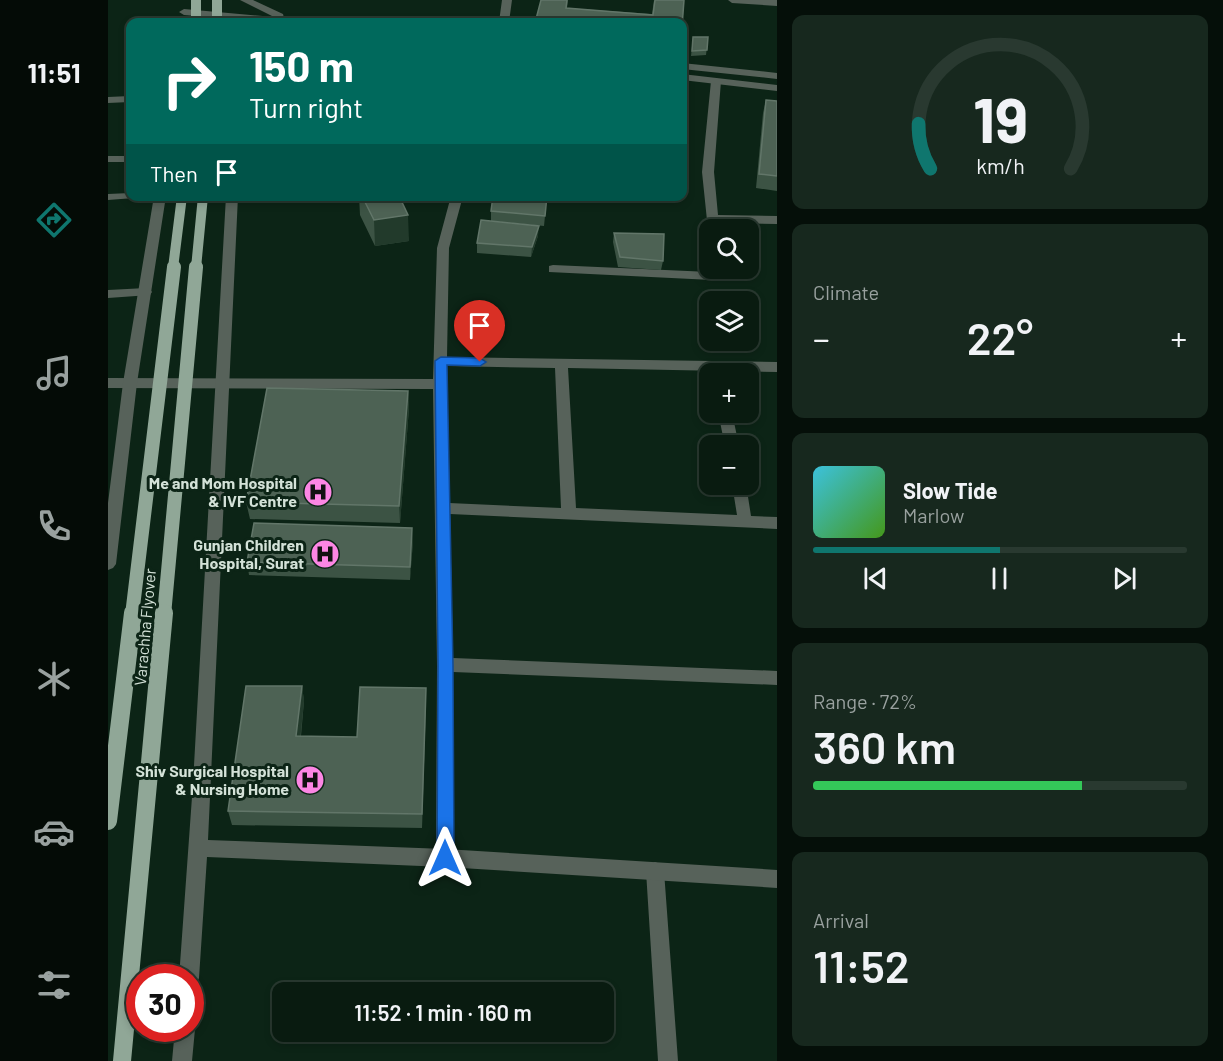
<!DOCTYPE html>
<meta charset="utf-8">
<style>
body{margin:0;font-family:Barlow,sans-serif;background:#17281e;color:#f1f3f6;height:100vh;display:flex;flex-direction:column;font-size:22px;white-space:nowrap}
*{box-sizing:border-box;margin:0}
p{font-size:20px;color:#99a19f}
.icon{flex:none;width:33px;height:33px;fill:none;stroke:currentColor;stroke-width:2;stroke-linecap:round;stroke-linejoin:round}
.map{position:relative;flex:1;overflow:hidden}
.details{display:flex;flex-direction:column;gap:15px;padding:15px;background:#050f09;width:446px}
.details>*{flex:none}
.banner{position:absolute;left:18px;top:18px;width:561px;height:183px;border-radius:12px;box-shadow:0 3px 9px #0003,0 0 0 2px #293930;background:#00695c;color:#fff;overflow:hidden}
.tools{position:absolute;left:591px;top:219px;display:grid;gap:12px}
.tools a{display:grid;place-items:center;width:60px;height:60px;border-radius:12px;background:#091b10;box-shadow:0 3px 9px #0003,0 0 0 2px #293930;font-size:30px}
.speed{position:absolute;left:18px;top:964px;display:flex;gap:12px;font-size:30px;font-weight:700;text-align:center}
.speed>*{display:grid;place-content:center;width:78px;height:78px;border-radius:50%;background:#091b10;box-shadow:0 3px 9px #0003,0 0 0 2px #293930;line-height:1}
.speed .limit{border:9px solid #d22;background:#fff;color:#111}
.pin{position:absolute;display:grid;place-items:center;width:51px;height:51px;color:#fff;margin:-62px -26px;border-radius:50% 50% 50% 0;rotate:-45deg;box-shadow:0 0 6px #0007}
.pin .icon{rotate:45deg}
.me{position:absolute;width:66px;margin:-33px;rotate:0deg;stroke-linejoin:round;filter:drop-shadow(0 0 4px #0008)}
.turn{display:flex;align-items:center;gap:21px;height:126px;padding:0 24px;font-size:27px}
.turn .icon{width:78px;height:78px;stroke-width:2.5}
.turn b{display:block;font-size:42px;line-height:51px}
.then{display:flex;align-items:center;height:57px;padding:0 24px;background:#0003;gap:12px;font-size:22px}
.big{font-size:45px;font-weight:600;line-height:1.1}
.details .widget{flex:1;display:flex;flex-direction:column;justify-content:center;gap:9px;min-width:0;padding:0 21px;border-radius:12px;background:#17281e}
.details .dial{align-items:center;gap:0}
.dial svg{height:156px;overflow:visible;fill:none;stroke:#293930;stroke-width:7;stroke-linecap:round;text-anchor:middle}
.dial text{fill:#f1f3f6;stroke:none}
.song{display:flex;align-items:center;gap:18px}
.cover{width:72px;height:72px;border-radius:9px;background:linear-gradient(135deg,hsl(190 70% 55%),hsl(100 70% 35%))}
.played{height:6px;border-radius:3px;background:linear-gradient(90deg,#0f766e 50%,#293930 50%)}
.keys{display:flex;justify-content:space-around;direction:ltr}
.heat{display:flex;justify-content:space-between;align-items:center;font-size:33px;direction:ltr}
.charge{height:9px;border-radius:4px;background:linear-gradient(90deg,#34c759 72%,#293930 0)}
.trip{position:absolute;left:164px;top:982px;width:342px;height:60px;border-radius:12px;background:#091b10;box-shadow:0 3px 9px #0003,0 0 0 2px #293930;font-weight:600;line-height:60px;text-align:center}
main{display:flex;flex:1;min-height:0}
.menu{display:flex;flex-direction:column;width:108px;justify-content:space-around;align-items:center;background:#040b06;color:#99a19f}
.menu .icon{width:42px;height:42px}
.menu .active{color:#0f766e}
.menu b{font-size:27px;color:#f1f3f6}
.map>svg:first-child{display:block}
</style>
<main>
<nav class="menu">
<b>11:51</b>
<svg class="icon active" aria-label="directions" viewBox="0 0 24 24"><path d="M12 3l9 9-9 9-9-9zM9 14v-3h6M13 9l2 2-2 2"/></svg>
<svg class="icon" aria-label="music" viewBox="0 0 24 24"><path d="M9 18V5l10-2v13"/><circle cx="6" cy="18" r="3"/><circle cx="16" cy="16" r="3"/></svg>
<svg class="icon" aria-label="phone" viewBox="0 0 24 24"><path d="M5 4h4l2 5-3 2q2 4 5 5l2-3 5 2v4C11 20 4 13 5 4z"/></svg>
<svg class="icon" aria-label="climate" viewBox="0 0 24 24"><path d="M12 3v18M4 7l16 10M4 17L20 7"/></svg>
<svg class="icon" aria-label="car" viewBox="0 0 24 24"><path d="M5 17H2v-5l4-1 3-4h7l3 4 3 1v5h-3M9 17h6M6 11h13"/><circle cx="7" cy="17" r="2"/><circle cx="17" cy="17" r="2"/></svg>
<svg class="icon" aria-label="filters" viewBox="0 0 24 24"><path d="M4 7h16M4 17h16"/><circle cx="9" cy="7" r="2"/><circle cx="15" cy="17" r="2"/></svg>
</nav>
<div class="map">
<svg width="670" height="1061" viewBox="0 0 670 1061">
<rect width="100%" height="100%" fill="#0c2416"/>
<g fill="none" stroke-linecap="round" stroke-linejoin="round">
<path fill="#57625a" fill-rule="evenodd" d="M620 0H670V6L624 3Z"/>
<path fill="#57625a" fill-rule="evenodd" d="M394 0H404L401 22H391Z
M608 78 613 81 606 172 610 215 670 216V224L611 223 612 230H602V232L600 230 594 172 603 81Z
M22 96V102L0 103V97Z
M0 156H22V162H0Z
M22 193V196H27L26 198 0 200V194Z
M343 196H355L341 248 339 357 670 362V372L460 368 468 508 629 515 624 484H638L643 516 670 517V529L342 514 345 658 670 671V685L345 672 346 858 344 864 337 867 330 864 328 858 329 665 325 389 0 388V378L325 379 329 248ZM339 366 447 368 453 508 341 503Z
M445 265 602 272 606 268H618L615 275 604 280 441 272V266Z
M38 288 42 289 44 292 42 295 0 298V290Z
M619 417 626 422 631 446H617L612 422Z
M547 862 554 865 556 871 570 1061H550L538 871 540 865Z"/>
<path fill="#57625a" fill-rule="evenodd" d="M132 0H145L175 14 176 18 190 19 195 22H163L76 15 71 12 76 9 166 17Z
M574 63 670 73V79L574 69Z
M574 74 670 85V91L574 80Z
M46 196H58L29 383 8 564 5 568 0 570V503L15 383Z
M118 196H130L100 840 337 849 670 870V888L337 867 99 857 91 978 88 985 82 987V978H71L85 783Z
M82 1021 87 1029 84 1061H64L67 1029H82Z"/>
<path stroke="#90a797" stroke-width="10" d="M88 0V22
M109 0V22
M65 268 74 196
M88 268 95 196"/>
<path stroke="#90a797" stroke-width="14" d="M24 615 66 267
M56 615 88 267"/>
<path stroke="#90a797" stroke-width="18" d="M0 821 25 613
M14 1061 56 613"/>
</g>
<path fill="#3c5344" d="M433 0H460L459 8 544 14 546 0 574 22H428Z
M585 37H600L598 55 583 56Z
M658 100 669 101V191L648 188 655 113Z
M251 196H291L301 241 267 246 252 215Z
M439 196 436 226 383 221V211Z
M506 233 555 261 553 270 510 267 505 242Z
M430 236 423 257 369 253V243Z
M300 391 301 408 292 523 142 519 138 502Z
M305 541 302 580 141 575 139 562Z
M194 686 196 701 193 736 249 737 318 703 314 828 124 825 120 811Z"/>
<path fill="#223a2b" d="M300 215 301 241 267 246 266 220Z
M431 226 430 236 423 257 424 247Z
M300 391 301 408 292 523 291 506Z
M304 528 305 541 302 580V567Z
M194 686 196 701 191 751 188 736Z
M318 688V703L314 828V814Z"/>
<path fill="#4d6254" stroke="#627669" stroke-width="1.5" d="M433 0H459L458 8 545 15 547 0H576L574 27V22H473L428 19Z
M585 37H600L599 50 584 51Z
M658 100 669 101V176L651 174Z
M254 196H291L300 215 266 220Z
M385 196H439L437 216 383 211Z
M373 220 431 226 424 247 369 243Z
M506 233 556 234 555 261 512 257Z
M159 388 300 391 291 506 138 502Z
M146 523 304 528 302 567 139 562Z
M138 686H194L188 736 249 737 252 687 318 688 314 814 120 811Z"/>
<path fill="#1a73e8" stroke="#114b97" stroke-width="1.5" d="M333 357 372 358 378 362 372 366 339 365 345 665 346 858 343 864 337 866 331 864 329 858 330 665 327 361Z"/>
<defs>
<g id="hospital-disc" transform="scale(1.5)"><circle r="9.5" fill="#fc86e4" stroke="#0c2416"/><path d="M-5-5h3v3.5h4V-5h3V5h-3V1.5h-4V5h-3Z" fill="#111"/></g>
</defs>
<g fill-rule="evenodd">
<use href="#hospital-disc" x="210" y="492"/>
<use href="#hospital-disc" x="217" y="554"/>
<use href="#hospital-disc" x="202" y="780"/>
</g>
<g text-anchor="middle" stroke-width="6" stroke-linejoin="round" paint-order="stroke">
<g font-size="16" font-weight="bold" fill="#d4e2d8" stroke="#0c2416" text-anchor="end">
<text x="189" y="489">Me and Mom Hospital<tspan x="189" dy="18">&amp; IVF Centre</tspan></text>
<text x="196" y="551">Gunjan Children<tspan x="196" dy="18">Hospital, Surat</tspan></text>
<text x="181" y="777">Shiv Surgical Hospital<tspan x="181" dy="18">&amp; Nursing Home</tspan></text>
</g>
<g font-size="16" fill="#d4e2d8" stroke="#0c2416">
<text transform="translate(37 627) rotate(-85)" y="6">Varachha Flyover</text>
</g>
</g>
</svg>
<div class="tools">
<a><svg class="icon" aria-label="search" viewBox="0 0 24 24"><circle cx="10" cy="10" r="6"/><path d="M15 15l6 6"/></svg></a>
<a><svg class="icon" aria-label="layers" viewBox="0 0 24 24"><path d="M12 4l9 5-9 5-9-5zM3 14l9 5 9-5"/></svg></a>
<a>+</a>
<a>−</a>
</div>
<div class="speed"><div class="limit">30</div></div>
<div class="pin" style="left:372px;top:362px;background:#d93025"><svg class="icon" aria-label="arrive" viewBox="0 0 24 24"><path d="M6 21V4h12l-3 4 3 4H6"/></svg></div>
<svg class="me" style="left:337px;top:858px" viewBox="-20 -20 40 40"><path d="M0-17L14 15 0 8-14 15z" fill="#1a73e8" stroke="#fff" stroke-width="4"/></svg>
<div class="trip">11:52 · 1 min · 160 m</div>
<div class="banner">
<div class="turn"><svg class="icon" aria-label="right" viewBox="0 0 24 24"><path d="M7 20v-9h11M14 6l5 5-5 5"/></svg><div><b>150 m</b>Turn right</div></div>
<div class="then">Then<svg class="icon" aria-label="arrive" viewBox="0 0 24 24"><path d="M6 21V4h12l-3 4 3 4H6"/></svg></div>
</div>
</div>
<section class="details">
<div class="widget dial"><svg viewBox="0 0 100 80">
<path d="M14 69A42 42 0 1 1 86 69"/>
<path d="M14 69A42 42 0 0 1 8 46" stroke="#0f766e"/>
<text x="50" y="56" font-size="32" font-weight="700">19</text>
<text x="50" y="72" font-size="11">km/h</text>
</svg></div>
<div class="widget"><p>Climate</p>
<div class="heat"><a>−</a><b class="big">22°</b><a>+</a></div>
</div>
<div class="widget">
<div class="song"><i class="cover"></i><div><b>Slow Tide</b><p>Marlow</p></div></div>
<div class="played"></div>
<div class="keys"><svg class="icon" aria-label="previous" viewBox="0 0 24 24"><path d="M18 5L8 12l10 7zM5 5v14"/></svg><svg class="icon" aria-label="pause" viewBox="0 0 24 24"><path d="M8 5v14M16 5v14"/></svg><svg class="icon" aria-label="next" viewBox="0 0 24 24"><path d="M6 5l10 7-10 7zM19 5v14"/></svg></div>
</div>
<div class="widget"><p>Range · 72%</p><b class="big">360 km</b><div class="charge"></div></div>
<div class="widget"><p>Arrival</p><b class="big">11:52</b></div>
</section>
</main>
